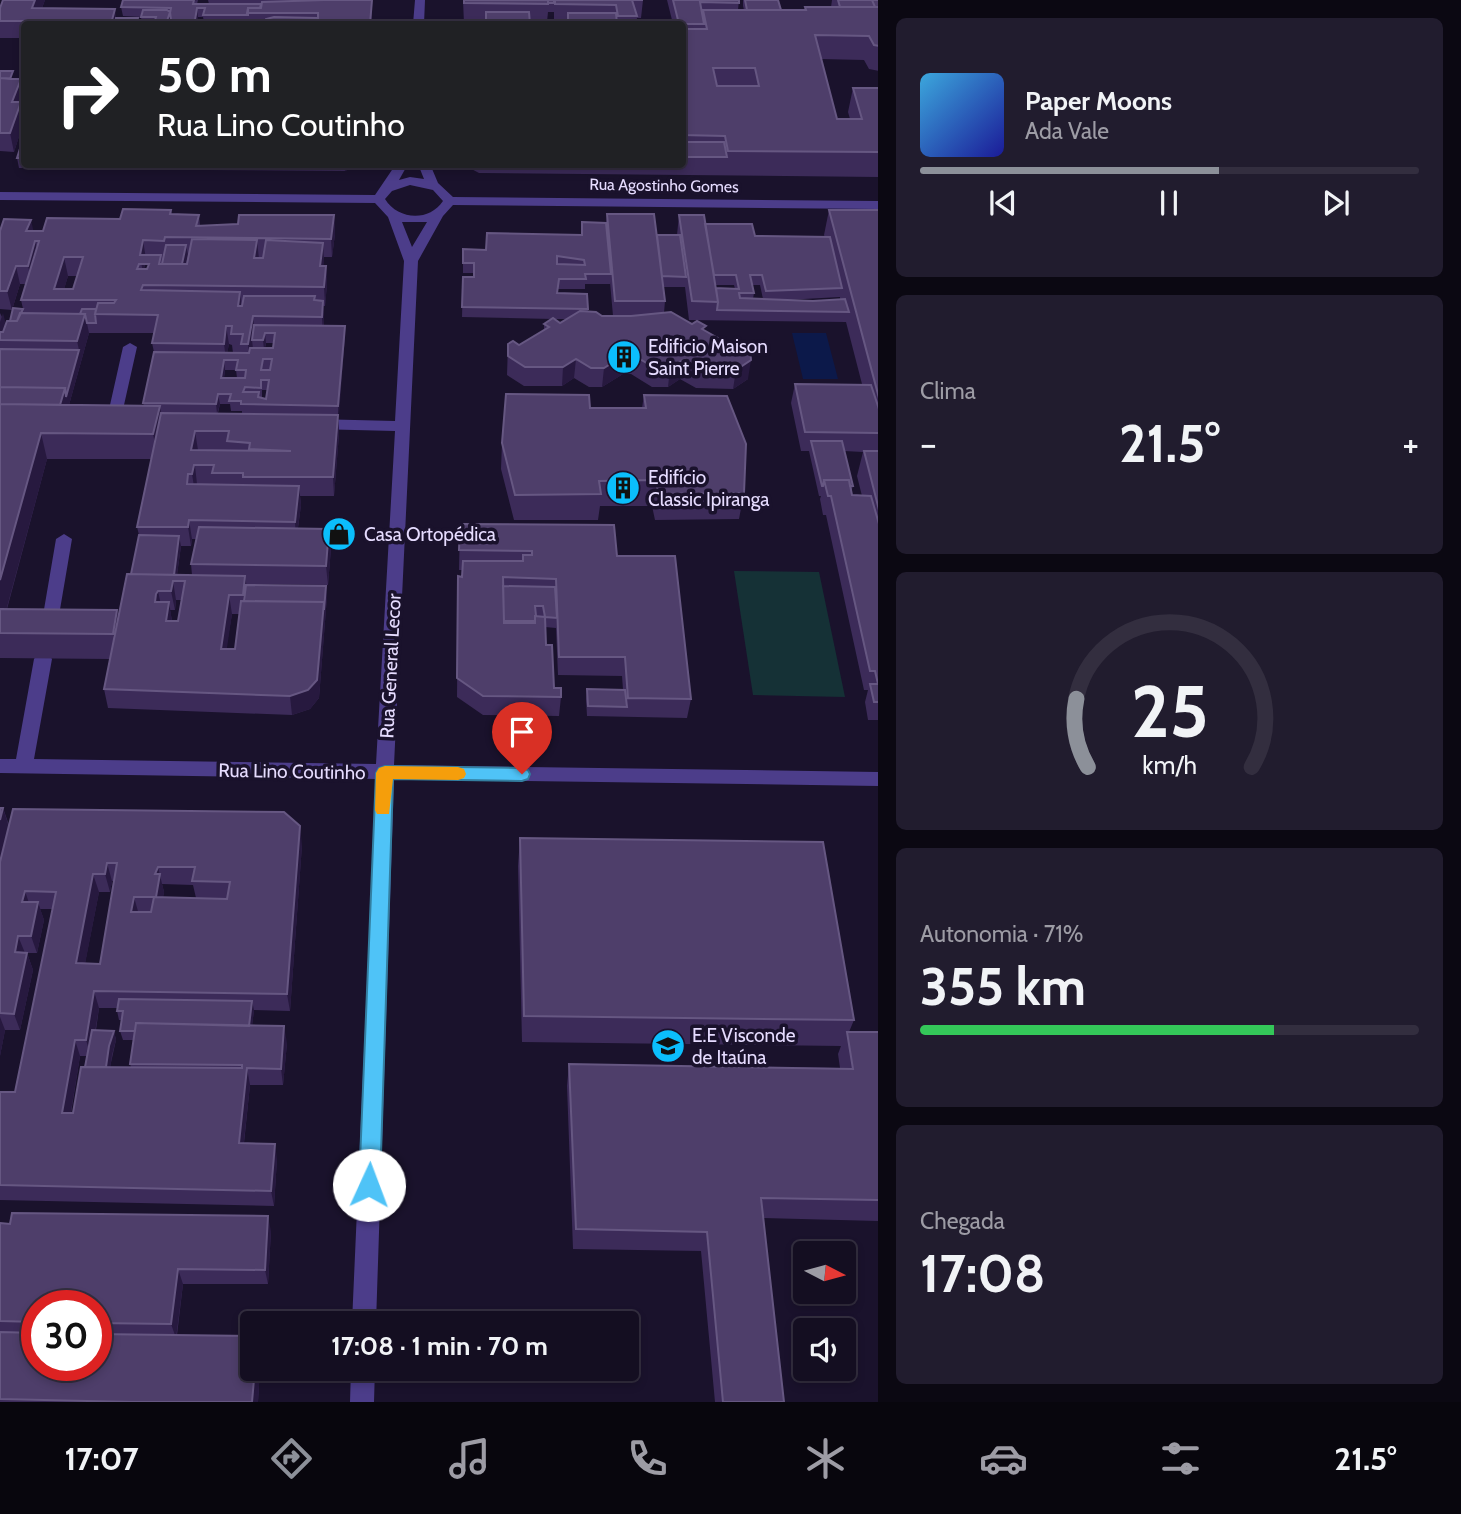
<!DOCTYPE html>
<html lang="pt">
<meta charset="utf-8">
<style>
body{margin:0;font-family:Cabin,sans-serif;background:#211c2e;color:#f1f3f6;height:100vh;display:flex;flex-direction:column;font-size:26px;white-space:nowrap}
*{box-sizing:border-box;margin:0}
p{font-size:23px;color:#9d9ca5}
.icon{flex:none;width:38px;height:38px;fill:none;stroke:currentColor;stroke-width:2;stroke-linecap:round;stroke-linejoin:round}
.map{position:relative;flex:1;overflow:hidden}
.panel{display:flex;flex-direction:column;gap:18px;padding:18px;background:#0b0812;width:583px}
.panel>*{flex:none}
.banner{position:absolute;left:21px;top:21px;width:665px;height:147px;border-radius:7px;box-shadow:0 4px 10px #0003,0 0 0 2px #332e3f;background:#202124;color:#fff;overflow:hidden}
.needle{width:46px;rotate:96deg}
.tools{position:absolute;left:793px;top:1241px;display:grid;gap:14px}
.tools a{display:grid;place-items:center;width:63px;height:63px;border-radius:7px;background:#140e21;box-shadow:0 4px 10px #0003,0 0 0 2px #332e3f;font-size:35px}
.speed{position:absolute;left:21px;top:1290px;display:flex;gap:14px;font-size:35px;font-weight:700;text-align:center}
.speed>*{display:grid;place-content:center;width:91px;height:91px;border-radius:50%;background:#140e21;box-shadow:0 4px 10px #0003,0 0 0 2px #332e3f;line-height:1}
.speed .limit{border:10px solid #d22;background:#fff;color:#111}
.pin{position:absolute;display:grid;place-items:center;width:60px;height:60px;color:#fff;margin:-72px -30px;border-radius:50% 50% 50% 0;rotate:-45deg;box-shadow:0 0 7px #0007}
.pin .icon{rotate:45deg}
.me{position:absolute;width:77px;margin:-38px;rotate:2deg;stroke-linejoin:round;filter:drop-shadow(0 0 5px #0008)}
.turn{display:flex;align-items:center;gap:24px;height:147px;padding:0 21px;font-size:32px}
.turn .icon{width:91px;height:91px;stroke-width:2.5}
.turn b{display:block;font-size:49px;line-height:60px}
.big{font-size:52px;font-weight:700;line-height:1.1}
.panel .tile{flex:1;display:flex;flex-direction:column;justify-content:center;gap:10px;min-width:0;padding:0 24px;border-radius:10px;background:#211c2e}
.panel .dial{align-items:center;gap:0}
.dial svg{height:182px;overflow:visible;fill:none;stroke:#332e3f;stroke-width:7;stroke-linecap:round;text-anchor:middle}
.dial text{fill:#f1f3f6;stroke:none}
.song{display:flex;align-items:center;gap:21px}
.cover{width:84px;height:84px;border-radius:10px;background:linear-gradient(135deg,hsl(200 70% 55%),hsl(240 70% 35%))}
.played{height:7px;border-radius:4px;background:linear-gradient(90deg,#8c9099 60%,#332e3f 60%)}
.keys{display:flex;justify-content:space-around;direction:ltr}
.heat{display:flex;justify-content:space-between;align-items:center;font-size:38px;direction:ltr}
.charge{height:10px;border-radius:5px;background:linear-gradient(90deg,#34c759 71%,#332e3f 0)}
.trip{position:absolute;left:240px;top:1311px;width:399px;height:70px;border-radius:7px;background:#140e21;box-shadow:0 4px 10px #0003,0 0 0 2px #332e3f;font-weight:700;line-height:70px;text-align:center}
.tabs{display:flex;height:112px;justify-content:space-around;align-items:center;background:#08060d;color:#9d9ca5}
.tabs .icon{width:49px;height:49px}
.tabs .on{color:#8c9099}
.tabs b{font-size:32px;color:#f1f3f6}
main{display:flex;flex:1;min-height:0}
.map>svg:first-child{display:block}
</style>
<main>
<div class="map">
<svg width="879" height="1402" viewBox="0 0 879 1402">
<rect width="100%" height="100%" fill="#1a122c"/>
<path fill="#153136" d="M734 571 819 572 845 697 753 695Z"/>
<path fill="#0c194a" d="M792 333H826L838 379H803Z"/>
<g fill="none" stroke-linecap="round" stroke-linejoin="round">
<path fill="#4c3d8a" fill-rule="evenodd" d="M415 0H425L424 24H413Z
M396 164H408L399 180 410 177 424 179 418 164H430L438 183 453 197 879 201V209L453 205 443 216 418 261 394 765 879 772V786L394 779 376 1323H352L376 779 0 773V759H16L34 659 37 655H49L52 659 34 759 376 764 395 431 314 429 307 424 314 419 395 421 404 261 388 217 375 203 0 200V192L375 195ZM410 185 433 190 443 201C429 222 398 220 385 199L392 191ZM402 222H427L412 247Z
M130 343 137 347 124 405 127 412 139 421 132 426 116 418 110 405 123 347Z
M64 534 72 539 56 633 48 639 40 633 56 539Z
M351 1368H375L374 1402H350Z"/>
</g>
<path fill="#3c2b59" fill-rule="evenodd" d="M3 0H45L42 8 116 18H138L139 24H24V38H0V8Z
M198 0 197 4H209L208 0H372V24H199L204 22 203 17H198L197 24H142L141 17 123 16 121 7Z
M463 0H643L641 18H637L636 24H548L554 22V12H548L547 22 464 24Z
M667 0H739L738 10H744L743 6V0H778L781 10H804L805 7H831L832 0H879V71L869 69 864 60 821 59 837 119H850L848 112 853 88H879V177L479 173 464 165 682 164V24H673Z
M0 71 14 79 24 95 22 105 24 121 14 152 0 151Z
M24 136V164H36L34 168H19L17 158Z
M206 164H359L345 171 206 170Z
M171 210 172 214 199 215 200 226 238 224 334 215 335 234 332 257H324L323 266H326L327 284 325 306H323L324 326 345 336 338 416 339 434 334 496H300L301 505 298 528 329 529 331 548 328 585 246 584 327 596 319 698 310 709 292 715 108 708 104 689 110 659 0 658V313L6 325 23 309 24 313 21 300 26 284H20L12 310 0 309V231H43ZM145 264H149L147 269H144ZM68 276H77L73 289H64ZM89 333H154L152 343 154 352 143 403 144 406 69 405ZM266 343H274L273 348H265ZM229 344 232 345 233 353H227ZM225 370H236L237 378H224ZM262 390H267L266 399 262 398ZM220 404H230L231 411H242V414L218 413ZM47 459H151L137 527 139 535 131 574 119 617 117 610 7 609ZM192 539H196L191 564 192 575H177L181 546H191ZM176 600H181L178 621H172L170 610H175ZM232 614H240L235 649H226Z
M829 210H879V720H868L865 702 868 690H864L826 515H823L820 499 821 496H819L809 451H801L791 403 795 384H862L846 322 689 320 685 287H663L665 301 664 313 705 331 748 379 733 389 696 388 680 379 668 387H652L631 374H623L602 387H589L574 378 562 386H524L507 375 508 344 519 345 544 330V324L553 319 462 317 463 277H474V273H463V249L486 250 581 234 582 222 606 223 607 214 657 235H677L679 215 705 224 755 236 825 237 824 235ZM610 282 613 316H602L588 311 587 294 558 293V289H585V284H610ZM716 285H734L735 289 716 288ZM752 285H760L763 299H753L754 293ZM840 297V300L813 301 786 300ZM553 319H567L560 323ZM844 451 863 452 857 476 862 496 852 495 851 492 853 486Z
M644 395 744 493 739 519 655 520 652 506H600L598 520H514L501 469 502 443 590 408H642Z
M460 524 617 556 691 699 687 718 587 716 586 699 587 689 623 690 622 676 558 675 556 628 545 627 546 645 554 688 561 697 559 716 483 715 457 697 458 576 462 577 463 570H459Z
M0 808H3L9 825 302 845 290 1011 254 1010 252 1026 287 1043 283 1085H250L244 1143 277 1159 274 1206 0 1200V1092H15L53 909H40L44 920 37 953H27L33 970 20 1030H5L0 1056ZM112 881H114L100 964 85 963 99 892H110ZM162 884 193 885 196 898 163 897 164 892ZM99 1008H117V1011L119 1020H122L120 1031 123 1040H134L130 1064 131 1067H110L116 1040 114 1031 96 1030ZM80 1056H87L73 1113H71Z
M520 838 854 1020 849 1032H879V1221L763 1218 784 1402H715L701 1251 573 1249 567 1086 569 1064 840 1068 838 1054 841 1046 522 1042 518 866Z
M0 1223 271 1231 268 1284H183L177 1335 252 1368H260L258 1402H0ZM37 1306H96V1365H37Z"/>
<path fill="#27193f" d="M35 0H45L37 21 32 8Z
M372 0V24H370Z
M197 8 198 17 197 24H195V20Z
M115 9 117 24H111Z
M170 12 172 24H166Z
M21 79 24 95 22 105 24 121 14 152 10 133 12 102Z
M344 164H359L345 171Z
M334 215 335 234 332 257 331 239Z
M31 220 35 238 26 231Z
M143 240 146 259 143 274 140 255Z
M257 240 259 259 254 258Z
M35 241 40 260 32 284 28 266Z
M323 243 324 262 321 284 320 266Z
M186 245 188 255 182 283 180 272Z
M64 257 68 276 61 300 54 289Z
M16 266 20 284 12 310 7 291Z
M326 266 327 284 325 306 324 287Z
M240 292 242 311 238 306Z
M323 301 324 319 323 336 322 317Z
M3 313 8 332 0 340V322Z
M85 314 89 333 62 430 58 411 65 388 79 350 77 341Z
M253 316 255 335 252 340 253 349 250 363 248 344Z
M226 326 229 344 226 360 224 344Z
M345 326V336L339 416 338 406Z
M265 333 266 343 264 350 263 340Z
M625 355 623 374 602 387 604 368Z
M576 359 574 378 562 386 563 367Z
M224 360 225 370 222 388 221 378Z
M683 360 680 379 668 387 670 368Z
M751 360 748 379 733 389 736 370Z
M218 394 220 404 217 414 216 404Z
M160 406 164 432 158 460 153 434Z
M338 415 339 434 334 496 333 477Z
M195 431 198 450 195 466 197 484 195 493 192 474 191 450Z
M41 433 47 459 0 633V580Z
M299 486 301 505 296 541 295 522Z
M189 520 192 539 191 546 188 527Z
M329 529 331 548 328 585 326 566Z
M179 536 181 546 176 581H173Z
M245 576 248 595 245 610 243 595Z
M173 581 176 600 175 610 171 591Z
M326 586 327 596 319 698 310 709 292 715 290 696 324 602Z
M158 591 162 610 155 602 156 594Z
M229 595 232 614 224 668 221 649Z
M169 602 172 621H166Z
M117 610 123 636 118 659 113 634Z
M3 808 9 827 0 864V820Z
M300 826 302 845 290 1011 287 994Z
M107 863 112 881 110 892 105 874Z
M158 867 164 892 160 915 156 897 155 874Z
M93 874 99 892 82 980 76 963Z
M25 891 31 909 22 902Z
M134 897 139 915 131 912Z
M38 902 44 920 37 953 31 936Z
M18 936 25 953 15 952Z
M27 953 33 970 20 1030 14 1014Z
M94 991 99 1008 91 1056 86 1040Z
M252 1001 254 1010 250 1042 249 1033Z
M0 1017 5 1030 0 1056Z
M284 1026 287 1043 283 1085 281 1069Z
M114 1031 116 1040 112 1055 108 1084 105 1075 109 1046Z
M75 1040 80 1056 68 1129 62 1113Z
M247 1068 250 1085 242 1159 239 1143Z
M275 1144 277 1159 274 1206 271 1191Z
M268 1216 271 1231 268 1284 265 1270Z
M178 1269 183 1284 176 1338 171 1324Z
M255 1368H260L258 1402H252Z"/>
<path fill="#4e3e6a" stroke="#665782" stroke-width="2" fill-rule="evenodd" d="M3 0H35L32 8 115 9 111 24H36L38 21H0V8Z
M123 0H194L193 4H261L260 8H248V15H203L205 8H197L195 20H171L170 12V13L171 8 121 7Z
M324 0H372L370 24H265L266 19 274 17 318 18V13H247L248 8H261L262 2Z
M464 0H548V4L464 3Z
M548 0H554V3H548Z
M555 0H643H632L637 16H618L616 5 555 4Z
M673 0H739V3L700 2 704 24H679Z
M745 0H778L781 10H747Z
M838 0H872L875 7H840Z
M872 0H879V7H875Z
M805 7H879V46L874 45 869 36 815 35 837 119H862L853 88H879V152L728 151 725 136 682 135V29H707L703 10H806ZM713 68H755L759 86H717Z
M143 10H167L170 12 166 24H154L156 17H141Z
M486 12H529L530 24H464V21H486Z
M568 13H616L617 24H548V21L568 22Z
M116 18H138L136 24H115Z
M200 21 247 24H199Z
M0 71H13L10 79 0 78Z
M0 78 21 79 12 102H21L10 133H0Z
M24 136V158H17Z
M682 142H724L727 157H682Z
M123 209 171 210 170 214 199 215 196 226 238 224 239 215H334L331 239 165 237 164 241 143 240 140 255H161L159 264H187L192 239 257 240 254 258H263L266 240 323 243 320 266H326L324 287 143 285 141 290 240 292 238 306H242L244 296H315L314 300 323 301 322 317 253 316 248 344H241L243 334H231L232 326H226L224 344 152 343 158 315 95 314 98 303H114L116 300H21L39 241H35L28 266H16L7 291H0V231L4 219 31 220 26 231H43L47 218 120 219ZM64 257H83L73 289H54ZM139 264H149L147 269H137Z
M829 210H879V398Z
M607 214H654L665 301H615Z
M679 215H704L718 302 692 301Z
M582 222 606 223 611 274H585L586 279H559L557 293 587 294 588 309 462 307 463 277H474V263H463V249L486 250 487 233 582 235ZM557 256 584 260 585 265 557 264Z
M705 224H752L755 236 830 237 842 288 766 291 762 275H750L754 293H739L740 298 813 301 845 299 849 312 717 310 718 302 716 288 739 289 736 275H714Z
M657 235H680L686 277 662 276Z
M166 245H186L182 264H162Z
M13 308 23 309 17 321H10Z
M82 309H96L95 314 96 323H87L85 314H80Z
M580 311 596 312 602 316H631L671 312 692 324 697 321 706 326 702 329 734 347 741 343 750 348 751 360 736 370 699 369 683 360 670 368H655L633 355H625L604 368H591L576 359 563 367H525L508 356V344L513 341 519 345 549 327 544 324 553 318 560 323Z
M20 313 85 314 77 341 0 340V332H3L7 321H17Z
M254 325 345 326 338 406 241 404V401H229L231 394H218L216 404 143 403 154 352 249 353 250 348H273L275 333H265L263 340H252ZM263 359H272L270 370H261ZM224 360H238L236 370H246L245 378H221ZM261 380H269L266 399 258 397 259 392H243L245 387 261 388Z
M0 349 79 350 66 397 65 388 0 387Z
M795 384 871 385 879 409V433L805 432Z
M0 387 65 388 60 405 0 404Z
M506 394 589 395 590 408H646L644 395 727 396 746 444 744 493 658 494 656 480 599 481 601 494 515 495 502 443Z
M0 404 160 406 153 434 41 433 0 580Z
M161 413 338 415 333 477H243V473H212L214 465H194L192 474H188L187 484 299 486 295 522 189 520 188 527H137ZM195 431H229L227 441 250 443 249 449 291 451 191 450Z
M811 441H842L853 486H850L849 480H824L823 486H822Z
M864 451H879V510Z
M824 480H849L852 495 871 496 879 524V702H874L870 684H878L875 671H870L831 496H828Z
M460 524 614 525 617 556H675L691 699 628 698 625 657H559L556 579 503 577 504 623H535V616L545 617 546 645H552L554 688H561V697L483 696 457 678 458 576 462 577 463 561H523V555H532V551L459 550Z
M199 527 329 529 326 566 191 564Z
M139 535 179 536 174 575 131 574Z
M127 574 245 576 243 595H229L221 649H235L241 601 324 602 317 680 308 690 290 696 104 689ZM173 581H185L178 621H166L169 602H155L156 594 158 591H171Z
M246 585 326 586 324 610V602L244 601Z
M503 586 555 587 557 618 545 617 543 606H535L536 616H535V621H504Z
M0 609 117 610 113 634 0 633Z
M587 689 625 690 627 707 588 706Z
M0 808H3L0 820Z
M13 809 284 812 300 826 287 994 94 991 86 1040H75L62 1113H73L81 1067 242 1068V1065L130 1064 136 1023 284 1026 281 1069 247 1068 239 1143 275 1144 271 1191 0 1185V1092H15L56 892 25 891 22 902H38L31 936H18L15 952 27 953 14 1014 0 1013V862ZM107 863H117L100 964 76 963 93 874H105ZM158 867H195L192 881 230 882 227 899 154 897 151 912H131L134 897H156L160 874H155Z
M520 838 823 842 854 1020 524 1016Z
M119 999 252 1001 249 1026 136 1023 135 1031H120L123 1011H117Z
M92 1030 114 1031 109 1046 106 1067H85Z
M847 1032H879V1200L761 1198 784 1402H723L707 1232 576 1229 569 1064 853 1069Z
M12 1213 268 1216 265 1270 178 1269 171 1324 96 1323V1306H37V1322L0 1321V1223L10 1224Z
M0 1332 37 1333V1365H96V1334L252 1336V1368H255L252 1402H132L0 1399Z"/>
<path fill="#4fc3f7" stroke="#337fa1" stroke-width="2" d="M385 766 522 768 528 770 530 774 528 779 522 781 393 779 380 1185 377 1192 369 1195 362 1192 359 1185 376 773 379 768Z"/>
<path fill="#f59e0b" d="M385 766 458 767 464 769 466 774 464 778 458 780 393 779 389 814H377L375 810 376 773 379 768Z"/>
<defs>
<g id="building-disc" transform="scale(1.75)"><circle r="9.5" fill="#0bbefc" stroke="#1a122c"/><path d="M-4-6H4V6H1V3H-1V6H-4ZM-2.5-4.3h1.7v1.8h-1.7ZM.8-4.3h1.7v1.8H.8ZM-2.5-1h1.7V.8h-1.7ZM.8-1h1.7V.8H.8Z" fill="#111"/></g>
<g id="shop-disc" transform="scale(1.75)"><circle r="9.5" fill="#0bbefc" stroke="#1a122c"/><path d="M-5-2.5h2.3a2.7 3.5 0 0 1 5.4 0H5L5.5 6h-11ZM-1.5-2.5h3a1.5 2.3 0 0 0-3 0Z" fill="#111"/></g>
<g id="school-disc" transform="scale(1.75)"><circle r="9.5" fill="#0bbefc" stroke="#1a122c"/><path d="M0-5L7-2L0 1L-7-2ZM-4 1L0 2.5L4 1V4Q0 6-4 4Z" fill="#111"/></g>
</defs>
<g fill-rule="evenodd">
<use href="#building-disc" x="624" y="357"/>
<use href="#building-disc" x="623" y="488"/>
<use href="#shop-disc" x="339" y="534"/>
<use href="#school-disc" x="668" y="1046"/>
</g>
<g text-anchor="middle" stroke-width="7" stroke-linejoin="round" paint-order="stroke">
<g font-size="16" fill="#e6dcff" stroke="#1a122c">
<text transform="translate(664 185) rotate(1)" y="6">Rua Agostinho Gomes</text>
</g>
<g font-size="19" fill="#e6dcff" stroke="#1a122c" text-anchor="start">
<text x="648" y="353">Edificio Maison<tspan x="648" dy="22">Saint Pierre</tspan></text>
<text x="648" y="484">Edifício<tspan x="648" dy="22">Classic Ipiranga</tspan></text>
<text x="364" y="541">Casa Ortopédica</text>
<text x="692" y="1042">E.E Visconde<tspan x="692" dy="22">de Itaúna</tspan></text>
</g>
<g font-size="19" fill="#e6dcff" stroke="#1a122c">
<text transform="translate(390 666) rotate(-87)" y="7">Rua General Lecor</text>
<text transform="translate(292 771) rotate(1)" y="7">Rua Lino Coutinho</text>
</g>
</g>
</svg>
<div class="tools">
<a><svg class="needle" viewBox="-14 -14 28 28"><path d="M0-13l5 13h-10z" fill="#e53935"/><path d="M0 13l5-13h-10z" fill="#9d9ca5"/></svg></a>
<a><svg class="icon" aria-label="sound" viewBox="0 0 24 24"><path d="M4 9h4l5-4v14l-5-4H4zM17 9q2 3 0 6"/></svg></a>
</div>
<div class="speed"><div class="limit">30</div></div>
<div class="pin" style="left:522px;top:774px;background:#d93025"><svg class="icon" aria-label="arrive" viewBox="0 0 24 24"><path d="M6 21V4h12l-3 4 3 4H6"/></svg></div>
<svg class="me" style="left:369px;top:1185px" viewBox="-20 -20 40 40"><circle r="19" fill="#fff"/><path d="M0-13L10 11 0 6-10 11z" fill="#4fc3f7"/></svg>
<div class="trip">17:08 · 1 min · 70 m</div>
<div class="banner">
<div class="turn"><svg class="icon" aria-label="right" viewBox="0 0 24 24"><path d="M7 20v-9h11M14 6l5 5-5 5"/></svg><div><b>50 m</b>Rua Lino Coutinho</div></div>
</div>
</div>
<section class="panel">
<div class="tile">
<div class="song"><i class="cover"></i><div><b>Paper Moons</b><p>Ada Vale</p></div></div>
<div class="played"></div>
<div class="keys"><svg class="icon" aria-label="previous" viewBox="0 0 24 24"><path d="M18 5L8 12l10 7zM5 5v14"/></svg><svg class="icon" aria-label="pause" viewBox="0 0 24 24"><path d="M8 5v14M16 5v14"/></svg><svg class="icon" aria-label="next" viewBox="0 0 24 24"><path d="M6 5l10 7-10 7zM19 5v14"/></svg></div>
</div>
<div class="tile"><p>Clima</p>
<div class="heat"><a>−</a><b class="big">21.5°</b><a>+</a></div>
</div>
<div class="tile dial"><svg viewBox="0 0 100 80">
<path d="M14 69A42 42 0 1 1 86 69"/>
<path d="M14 69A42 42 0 0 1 9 39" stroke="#8c9099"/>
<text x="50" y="56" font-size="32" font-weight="700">25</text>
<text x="50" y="72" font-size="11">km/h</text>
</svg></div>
<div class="tile"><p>Autonomia · 71%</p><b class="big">355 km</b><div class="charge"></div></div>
<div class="tile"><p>Chegada</p><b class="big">17:08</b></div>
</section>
</main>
<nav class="tabs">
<b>17:07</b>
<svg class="icon on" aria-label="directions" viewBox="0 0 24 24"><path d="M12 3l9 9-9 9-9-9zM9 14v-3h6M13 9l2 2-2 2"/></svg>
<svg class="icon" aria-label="music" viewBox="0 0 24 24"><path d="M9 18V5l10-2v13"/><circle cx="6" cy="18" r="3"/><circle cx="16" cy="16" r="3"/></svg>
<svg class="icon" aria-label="phone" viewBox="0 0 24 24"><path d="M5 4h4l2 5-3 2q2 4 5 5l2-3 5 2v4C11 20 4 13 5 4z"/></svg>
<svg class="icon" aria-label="climate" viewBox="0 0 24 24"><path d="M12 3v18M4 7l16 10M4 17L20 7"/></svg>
<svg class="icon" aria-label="car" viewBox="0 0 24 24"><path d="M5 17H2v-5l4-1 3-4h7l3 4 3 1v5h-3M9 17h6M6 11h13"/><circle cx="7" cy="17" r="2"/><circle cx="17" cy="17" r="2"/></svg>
<svg class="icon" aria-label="filters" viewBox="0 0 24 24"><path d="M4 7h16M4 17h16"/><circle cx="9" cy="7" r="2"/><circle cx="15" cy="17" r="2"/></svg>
<b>21.5°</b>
</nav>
